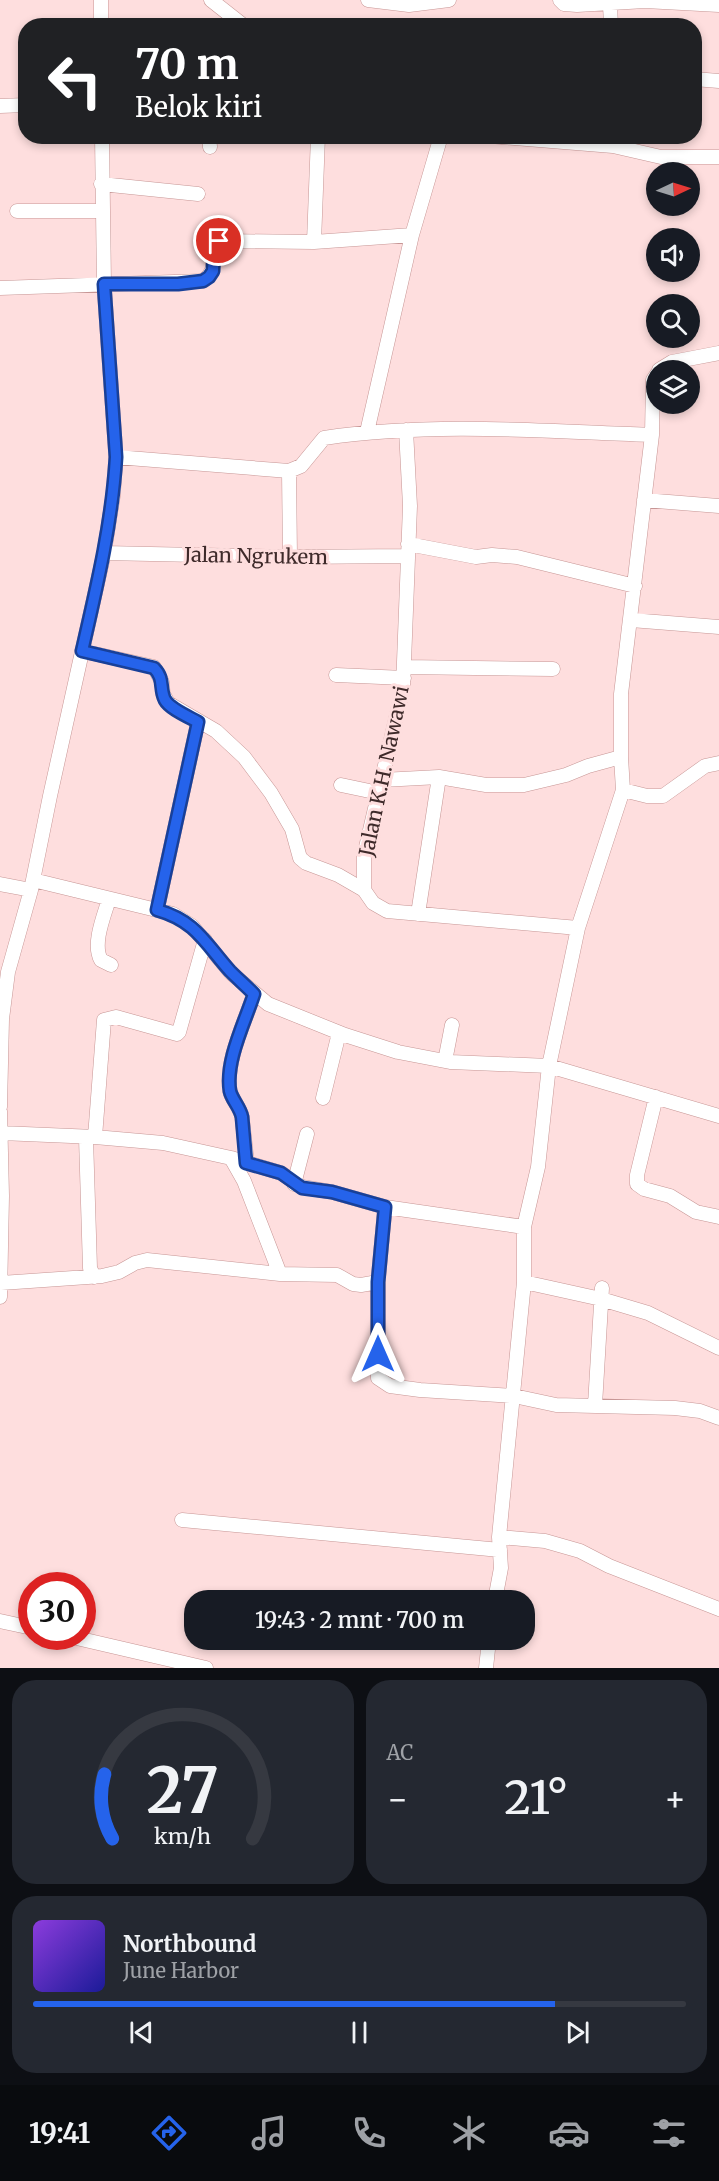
<!DOCTYPE html>
<html lang="id">
<meta charset="utf-8">
<style>
body{margin:0;font-family:Merriweather,serif;background:#242831;color:#f1f3f6;height:100vh;display:flex;flex-direction:column;font-size:22px;white-space:nowrap}
*{box-sizing:border-box;margin:0}
p{font-size:20px;color:#9ea1a6}
.icon{flex:none;width:33px;height:33px;fill:none;stroke:currentColor;stroke-width:2;stroke-linecap:round;stroke-linejoin:round}
.map{position:relative;height:1668px;overflow:hidden}
.panel{display:flex;flex-direction:column;gap:12px;padding:12px;background:#0d0f14;flex:1}
.panel>*{flex:none}
.guide{position:absolute;left:18px;top:18px;width:684px;height:126px;border-radius:24px;box-shadow:0 3px 9px #0003;background:#202124;color:#fff;overflow:hidden}
.needle{width:39px;rotate:86deg}
.buttons{position:absolute;left:646px;top:162px;display:grid;gap:12px}
.buttons a{display:grid;place-items:center;width:54px;height:54px;border-radius:50%;background:#171b24;box-shadow:0 3px 9px #0003;font-size:30px}
.speed{position:absolute;left:18px;top:1572px;display:flex;gap:12px;font-size:30px;font-weight:700;text-align:center}
.speed>*{display:grid;place-content:center;width:78px;height:78px;border-radius:50%;background:#171b24;box-shadow:0 3px 9px #0003;line-height:1}
.speed .limit{border:9px solid #d22;background:#fff;color:#111}
.pin{position:absolute;display:grid;place-items:center;width:51px;height:51px;color:#fff;margin:-26px;border:3px solid #fff;border-radius:50%;box-shadow:0 2px 6px #0007}
.me{position:absolute;width:66px;margin:-33px;rotate:0deg;stroke-linejoin:round;filter:drop-shadow(0 0 4px #0008)}
.turn{display:flex;align-items:center;gap:21px;height:126px;padding:0 18px;font-size:27px}
.turn .icon{width:78px;height:78px;stroke-width:2.5}
.turn b{display:block;font-size:42px;line-height:51px}
.big{font-size:45px;font-weight:600;line-height:1.1}
.panel .card{flex:1;display:flex;flex-direction:column;justify-content:center;gap:9px;min-width:0;padding:0 21px;border-radius:24px;background:#242831}
.panel .dial{align-items:center;gap:0}
.dial svg{height:156px;overflow:visible;fill:none;stroke:#363941;stroke-width:7;stroke-linecap:round;text-anchor:middle}
.dial text{fill:#f1f3f6;stroke:none}
.song{display:flex;align-items:center;gap:18px}
.cover{width:72px;height:72px;border-radius:9px;background:linear-gradient(135deg,hsl(270 70% 55%),hsl(240 70% 35%))}
.played{height:6px;border-radius:3px;background:linear-gradient(90deg,#2563eb 80%,#363941 80%)}
.keys{display:flex;justify-content:space-around;direction:ltr}
.heat{display:flex;justify-content:space-between;align-items:center;font-size:33px;direction:ltr}
.panel .tiles{flex:1;display:grid;gap:12px;grid-template-columns:1fr 1fr}
.card:last-child{grid-column:span 2}
.trip{position:absolute;left:184px;top:1590px;width:351px;height:60px;border-radius:24px;background:#171b24;box-shadow:0 3px 9px #0003;font-weight:600;line-height:60px;text-align:center}
.tabs{display:flex;height:96px;justify-content:space-around;align-items:center;background:#090b0e;color:#9ea1a6}
.tabs .icon{width:42px;height:42px}
.tabs .on{color:#2563eb}
.tabs b{font-size:27px;color:#f1f3f6}
.map>svg:first-child{display:block}
</style>
<div class="map">
<svg width="719" height="1668" viewBox="0 0 719 1668">
<rect width="100%" height="100%" fill="#fedede"/>
<g fill="none" stroke-linecap="round" stroke-linejoin="round">
<g stroke="#c79695" stroke-width="15">
<path id="street" d="M101 0V26
M211 0 244 26
M368 0 409 5 449 0
M560 0 564 4 577 5 645 1 719 5
M610 4 611 26
M694 79 719 81
M0 106 26 105
M209 136 210 147
M490 136 613 146 661 157H719
M101 184 198 194
M17 211H102
M314 242 318 136
M0 288 203 281C221 269 207 253 219 241L314 242 412 235
M659 370 672 362 719 353
M367 432 412 235 441 136
M116 457 289 471 301 466 324 438C432 422 543 431 652 435
M289 471 290 557
M644 500 719 506
M408 544 476 557 492 555 517 557 635 586
M104 553 290 557 408 556
M631 620 719 627
M82 651 154 667 162 682 163 694 168 703 216 731 244 757 271 793 292 829 300 858 306 863 338 875 364 890 373 903 387 911 578 928
M404 667 553 669
M336 675 404 678
M382 780 439 777 486 785H524L566 775 588 766 621 757V694L652 435 653 380 657 374
M341 785 379 793
M623 790 647 796H663L705 766 719 763
M33 880 173 914 192 926 231 973 268 1004 345 1035 398 1052 450 1062 549 1066 719 1116
M0 884 31 890
M364 890V856L403 688 410 506 406 430
M109 899C104 916 92 944 101 960L111 965
M157 910 198 722
M418 914 439 777
M445 1061 452 1025
M656 1097 637 1175V1184L644 1189 670 1196 696 1212 719 1217
M323 1098 339 1033
M0 1107 2 1019 8 972 31 890 50 796 104 553 113 496 116 457 104 284 102 136
M0 1111 2 1196 0 1297
M1 1133 95 1137 163 1143 231 1158 281 1173 302 1187 332 1192 385 1207 524 1227
M95 1137 104 1020 116 1017 177 1034 179 1032 205 940
M86 1138 90 1268 94 1277
M231 1158 244 1181 280 1274
M247 1163 242 1117C240 1107 232 1100 230 1091 225 1061 245 1022 254 994
M294 1184 307 1134
M378 1282V1378L390 1386 420 1390 514 1396 556 1405 675 1408 700 1411 719 1418
M524 1282 601 1299 648 1313 719 1348
M1 1283 102 1276 119 1272 135 1263 147 1260 280 1274 337 1275 353 1284 361 1285 378 1282 385 1207
M595 1405 602 1288
M182 1520 500 1550
M499 1537 545 1541 580 1551 609 1566 719 1609
M495 1600 501 1568 499 1537 524 1282V1227L538 1167 549 1066 578 928 623 790 621 757
M0 1621 32 1628
M68 1636 206 1668
M486 1668 489 1640"/>
</g>
<use href="#street" stroke="#fff" stroke-width="14"/>
</g>
<g fill="none" stroke-linecap="round" stroke-linejoin="round">
<g stroke="#184099" stroke-width="15">
<path id="route" d="M219 241 214 246 213 271 209 277 203 281 178 284H104L116 457C112 523 97 586 82 651L154 668C165 679 159 688 165 700 170 709 189 717 198 722L157 910C196 921 205 943 230 971 238 979 246 986 254 994 245 1022 225 1061 230 1091 232 1100 240 1107 242 1117L246 1163 281 1173 302 1188 332 1192 385 1207 378 1282V1354"/>
</g>
<use href="#route" stroke="#2563eb" stroke-width="10"/>
</g>
<g text-anchor="middle" stroke-width="6" stroke-linejoin="round" paint-order="stroke">
<g font-size="20" fill="#3e2a2a" stroke="#fedede">
<text transform="translate(256 556) rotate(1)" y="7">Jalan Ngrukem</text>
<text transform="translate(384 771) rotate(-78)" y="7">Jalan K.H. Nawawi</text>
</g>
</g>
</svg>
<div class="buttons">
<a><svg class="needle" viewBox="-14 -14 28 28"><path d="M0-13l5 13h-10z" fill="#e53935"/><path d="M0 13l5-13h-10z" fill="#9ea1a6"/></svg></a>
<a><svg class="icon" aria-label="sound" viewBox="0 0 24 24"><path d="M4 9h4l5-4v14l-5-4H4zM17 9q2 3 0 6"/></svg></a>
<a><svg class="icon" aria-label="search" viewBox="0 0 24 24"><circle cx="10" cy="10" r="6"/><path d="M15 15l6 6"/></svg></a>
<a><svg class="icon" aria-label="layers" viewBox="0 0 24 24"><path d="M12 4l9 5-9 5-9-5zM3 14l9 5 9-5"/></svg></a>
</div>
<div class="speed"><div class="limit">30</div></div>
<div class="pin" style="left:219px;top:241px;background:#d93025"><svg class="icon" aria-label="arrive" viewBox="0 0 24 24"><path d="M6 21V4h12l-3 4 3 4H6"/></svg></div>
<svg class="me" style="left:378px;top:1354px" viewBox="-20 -20 40 40"><path d="M0-17L14 15 0 8-14 15z" fill="#2563eb" stroke="#fff" stroke-width="4"/></svg>
<div class="trip">19:43 · 2 mnt · 700 m</div>
<div class="guide">
<div class="turn"><svg class="icon" aria-label="left" viewBox="0 0 24 24"><path d="M17 20v-9H6M10 6l-5 5 5 5"/></svg><div><b>70 m</b>Belok kiri</div></div>
</div>
</div>
<section class="panel">
<div class="tiles">
<div class="card dial"><svg viewBox="0 0 100 80">
<path d="M14 69A42 42 0 1 1 86 69"/>
<path d="M14 69A42 42 0 0 1 10 36" stroke="#2563eb"/>
<text x="50" y="56" font-size="32" font-weight="700">27</text>
<text x="50" y="72" font-size="11">km/h</text>
</svg></div>
<div class="card"><p>AC</p>
<div class="heat"><a>−</a><b class="big">21°</b><a>+</a></div>
</div>
<div class="card">
<div class="song"><i class="cover"></i><div><b>Northbound</b><p>June Harbor</p></div></div>
<div class="played"></div>
<div class="keys"><svg class="icon" aria-label="previous" viewBox="0 0 24 24"><path d="M18 5L8 12l10 7zM5 5v14"/></svg><svg class="icon" aria-label="pause" viewBox="0 0 24 24"><path d="M8 5v14M16 5v14"/></svg><svg class="icon" aria-label="next" viewBox="0 0 24 24"><path d="M6 5l10 7-10 7zM19 5v14"/></svg></div>
</div>
</div>
</section>
<nav class="tabs">
<b>19:41</b>
<svg class="icon on" aria-label="directions" viewBox="0 0 24 24"><path d="M12 3l9 9-9 9-9-9zM9 14v-3h6M13 9l2 2-2 2"/></svg>
<svg class="icon" aria-label="music" viewBox="0 0 24 24"><path d="M9 18V5l10-2v13"/><circle cx="6" cy="18" r="3"/><circle cx="16" cy="16" r="3"/></svg>
<svg class="icon" aria-label="phone" viewBox="0 0 24 24"><path d="M5 4h4l2 5-3 2q2 4 5 5l2-3 5 2v4C11 20 4 13 5 4z"/></svg>
<svg class="icon" aria-label="climate" viewBox="0 0 24 24"><path d="M12 3v18M4 7l16 10M4 17L20 7"/></svg>
<svg class="icon" aria-label="car" viewBox="0 0 24 24"><path d="M5 17H2v-5l4-1 3-4h7l3 4 3 1v5h-3M9 17h6M6 11h13"/><circle cx="7" cy="17" r="2"/><circle cx="17" cy="17" r="2"/></svg>
<svg class="icon" aria-label="filters" viewBox="0 0 24 24"><path d="M4 7h16M4 17h16"/><circle cx="9" cy="7" r="2"/><circle cx="15" cy="17" r="2"/></svg>
</nav>
